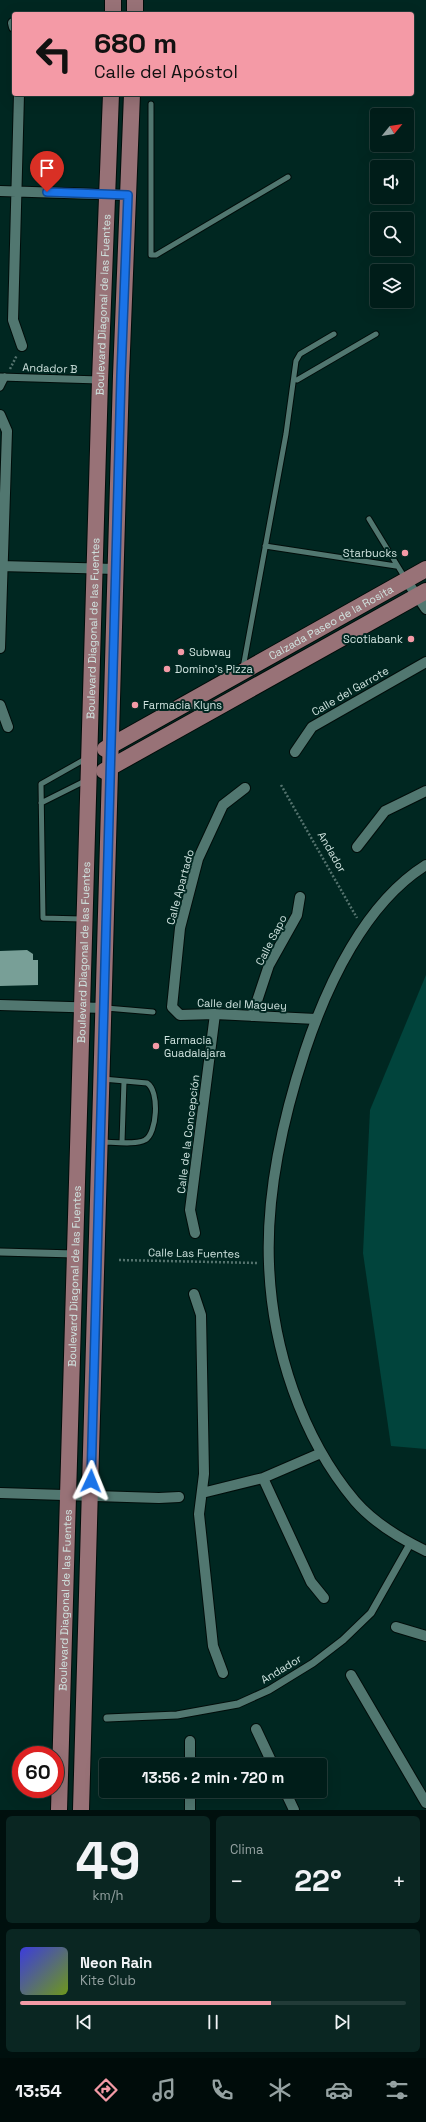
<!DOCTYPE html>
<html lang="es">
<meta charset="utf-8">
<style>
body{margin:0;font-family:"Space Grotesk",sans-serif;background:#0a2622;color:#f1f3f6;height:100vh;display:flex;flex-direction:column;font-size:15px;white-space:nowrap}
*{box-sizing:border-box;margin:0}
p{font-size:13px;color:#95a2a2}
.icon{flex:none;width:22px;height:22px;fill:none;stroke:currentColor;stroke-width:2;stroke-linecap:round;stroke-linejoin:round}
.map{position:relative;height:1810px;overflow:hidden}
.details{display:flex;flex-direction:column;gap:6px;padding:6px;background:#00100e;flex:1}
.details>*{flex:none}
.top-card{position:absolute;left:12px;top:12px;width:402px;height:84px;border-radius:4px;box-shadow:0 4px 16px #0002,0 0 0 1px #223b38;background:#f49aa6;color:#111;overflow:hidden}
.needle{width:26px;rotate:60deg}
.fabs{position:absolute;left:370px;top:108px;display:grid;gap:8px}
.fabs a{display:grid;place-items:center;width:44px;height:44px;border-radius:4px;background:#001d19;box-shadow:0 4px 16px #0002,0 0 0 1px #223b38;font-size:20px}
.speed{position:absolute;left:12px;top:1746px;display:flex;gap:8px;font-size:20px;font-weight:700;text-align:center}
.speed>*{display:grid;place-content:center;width:52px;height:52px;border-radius:50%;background:#001d19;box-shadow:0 4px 16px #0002,0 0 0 1px #223b38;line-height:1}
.speed .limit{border:6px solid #d22;background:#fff;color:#111}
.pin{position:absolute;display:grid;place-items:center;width:34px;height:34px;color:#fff;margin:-41px -17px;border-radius:50% 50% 50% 0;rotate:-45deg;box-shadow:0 0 4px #0007}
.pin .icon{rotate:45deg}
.me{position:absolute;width:44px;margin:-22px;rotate:2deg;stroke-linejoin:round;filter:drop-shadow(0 0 3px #0008)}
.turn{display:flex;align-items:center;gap:14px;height:84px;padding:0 16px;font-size:18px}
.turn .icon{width:52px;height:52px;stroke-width:2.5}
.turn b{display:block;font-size:28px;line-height:34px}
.big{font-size:30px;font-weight:800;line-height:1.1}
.details .tile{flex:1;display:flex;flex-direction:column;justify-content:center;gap:6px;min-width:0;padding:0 14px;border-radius:6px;background:#0a2622}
.details .dial{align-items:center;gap:0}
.dial b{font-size:52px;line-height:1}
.song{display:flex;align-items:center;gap:12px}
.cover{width:48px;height:48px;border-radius:6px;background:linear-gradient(135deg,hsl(240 70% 55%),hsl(80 70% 35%))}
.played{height:4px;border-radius:2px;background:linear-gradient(90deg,#f49aa6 65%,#223b38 65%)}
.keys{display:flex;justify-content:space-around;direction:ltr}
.heat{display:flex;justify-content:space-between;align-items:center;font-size:22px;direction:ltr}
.details .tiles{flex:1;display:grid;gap:6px;grid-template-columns:1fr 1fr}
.tile:last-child{grid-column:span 2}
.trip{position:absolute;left:99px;top:1758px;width:228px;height:40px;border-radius:4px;background:#001d19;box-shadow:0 4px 16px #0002,0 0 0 1px #223b38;font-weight:800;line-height:40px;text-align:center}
.menu{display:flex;height:64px;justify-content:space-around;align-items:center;background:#000c0a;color:#95a2a2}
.menu .icon{width:28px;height:28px}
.menu .selected{color:#f49aa6}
.menu b{font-size:18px;color:#f1f3f6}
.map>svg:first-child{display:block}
</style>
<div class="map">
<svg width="426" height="1810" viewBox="0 0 426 1810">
<rect width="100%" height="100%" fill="#002721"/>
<path fill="#01443c" d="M426 975V1449L391 1446 363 1253 370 1110Z"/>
<path fill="#789f97" d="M27 950 33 954V960H38V985L0 986V951Z"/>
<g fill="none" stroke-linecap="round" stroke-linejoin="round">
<g stroke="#000d0a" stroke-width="7">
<path id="service" d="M151 104V255H156L288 177
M297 380 376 334
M369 519 405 578
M265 546 396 566
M243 668 286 434 296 361 300 354 334 334
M41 803 85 781
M82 919 43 918 41 784 87 758
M106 1008 153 1012
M101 1142C112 1142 137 1145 145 1140 157 1134 160 1091 147 1083L103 1079
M122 1142 124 1081"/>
</g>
<g stroke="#000d0a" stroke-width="9">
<path id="pedestrian" d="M0 377 100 380
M0 387 5 377
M0 1252 75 1254
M107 1718 177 1715 238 1704 269 1690 313 1663 343 1640 371 1613 410 1544"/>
</g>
<g stroke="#000d0a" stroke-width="12">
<path id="minor" d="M13 23 14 27
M19 94 13 320 22 346
M0 191 128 195
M0 415 7 431 0 648
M0 566 116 569
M406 580 426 609
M0 705 8 727
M295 752 312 727 426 662
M245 788 223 805 198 859 180 928 172 1007 180 1015 215 1014 316 1019
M357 847 385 811 426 791
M426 865C365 903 327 985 305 1051 283 1118 266 1192 269 1264 272 1347 301 1437 355 1501 374 1523 401 1539 426 1551
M0 1005 104 1008
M252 1016 269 965 297 915 300 897
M195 1233 190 1210 215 1014
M194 1294 201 1315 204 1474 199 1514 213 1646 223 1673
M263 1478 311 1582 324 1598
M0 1493 159 1498 179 1497
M202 1493 263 1478 321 1453
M396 1627 426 1636
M351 1675 426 1803
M256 1729 273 1765
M190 1765V1741
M285 1791 294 1810
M190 1810V1791"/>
</g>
<g stroke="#000d0a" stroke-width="18">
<g id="primary">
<path d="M113 14V0"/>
<path d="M135 14V0"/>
<path id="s1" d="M105 749 426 569"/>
<path d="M104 771 426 591"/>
<path id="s2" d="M59 1810 100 380 111 94"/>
<path d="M81 1810 121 376 132 94"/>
</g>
</g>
<path stroke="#54736e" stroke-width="2.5" stroke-dasharray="2 2" stroke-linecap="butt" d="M10 369 17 355
M281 785 357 918
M119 1260 258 1263"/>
<use href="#service" stroke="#517770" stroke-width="5"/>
<use href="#pedestrian" stroke="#517770" stroke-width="7"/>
<use href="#minor" stroke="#517770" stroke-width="10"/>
<use href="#primary" stroke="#987277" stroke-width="16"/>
</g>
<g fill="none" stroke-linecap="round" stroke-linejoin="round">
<g stroke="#114b97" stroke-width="10">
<path id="route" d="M47 192 128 195 121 376 91 1481"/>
</g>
<use href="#route" stroke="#1a73e8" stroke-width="7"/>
</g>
<g fill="#f49aa6" stroke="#002721" stroke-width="1.5">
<circle cx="405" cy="553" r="4"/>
<circle cx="411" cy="639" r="4"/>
<circle cx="181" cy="652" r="4"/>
<circle cx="167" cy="669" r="4"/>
<circle cx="135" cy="705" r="4"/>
<circle cx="156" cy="1046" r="4"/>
</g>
<g text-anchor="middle" stroke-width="4" stroke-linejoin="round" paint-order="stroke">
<g font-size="11" fill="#d0e4e0" stroke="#002721">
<text dy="4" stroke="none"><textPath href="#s2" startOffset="1506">Boulevard Diagonal de las Fuentes</textPath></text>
<text transform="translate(50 368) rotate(2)" y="4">Andador B</text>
<text dy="4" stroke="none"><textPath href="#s1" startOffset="259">Calzada Paseo de la Rosita</textPath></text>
<text dy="4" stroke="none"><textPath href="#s2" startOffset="1182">Boulevard Diagonal de las Fuentes</textPath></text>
<text transform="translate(350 691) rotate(-30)" y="4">Calle del Garrote</text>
<text transform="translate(332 852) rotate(60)" y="4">Andador</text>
<text transform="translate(180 887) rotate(-75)" y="4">Calle Apartado</text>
<text transform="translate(271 940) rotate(-63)" y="4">Calle Sapo</text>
<text dy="4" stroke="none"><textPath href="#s2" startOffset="858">Boulevard Diagonal de las Fuentes</textPath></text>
<text transform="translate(242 1004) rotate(2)" y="4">Calle del Maguey</text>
<text transform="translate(188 1134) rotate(-83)" y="4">Calle de la Concepción</text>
<text transform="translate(194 1253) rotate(1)" y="4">Calle Las Fuentes</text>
<text dy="4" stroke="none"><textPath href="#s2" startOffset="534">Boulevard Diagonal de las Fuentes</textPath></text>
<text dy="4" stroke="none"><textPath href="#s2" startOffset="210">Boulevard Diagonal de las Fuentes</textPath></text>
<text transform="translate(281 1669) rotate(-31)" y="4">Andador</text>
</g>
<g font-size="11" fill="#d0e4e0" stroke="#002721" text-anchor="start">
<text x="397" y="557" text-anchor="end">Starbucks</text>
<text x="403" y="643" text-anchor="end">Scotiabank</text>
<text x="189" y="656">Subway</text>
<text x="175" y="673">Domino's Pizza</text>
<text x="143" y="709">Farmacia Klyns</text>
<text x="164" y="1044">Farmacia<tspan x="164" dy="13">Guadalajara</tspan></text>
</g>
</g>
</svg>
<div class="fabs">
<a><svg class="needle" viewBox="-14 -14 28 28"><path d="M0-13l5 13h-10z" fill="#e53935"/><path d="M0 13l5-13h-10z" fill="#95a2a2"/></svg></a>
<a><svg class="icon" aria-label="sound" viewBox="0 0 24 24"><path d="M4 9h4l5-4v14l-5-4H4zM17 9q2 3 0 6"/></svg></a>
<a><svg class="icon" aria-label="search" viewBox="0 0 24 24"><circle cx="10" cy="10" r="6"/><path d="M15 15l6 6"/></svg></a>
<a><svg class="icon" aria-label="layers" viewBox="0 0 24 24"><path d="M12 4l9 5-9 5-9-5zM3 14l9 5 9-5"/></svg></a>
</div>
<div class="speed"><div class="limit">60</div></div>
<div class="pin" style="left:47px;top:192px;background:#d93025"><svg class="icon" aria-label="arrive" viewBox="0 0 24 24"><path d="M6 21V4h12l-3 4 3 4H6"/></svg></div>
<svg class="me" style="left:91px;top:1481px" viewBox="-20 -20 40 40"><path d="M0-17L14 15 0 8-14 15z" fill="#1a73e8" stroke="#fff" stroke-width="4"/></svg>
<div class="trip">13:56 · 2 min · 720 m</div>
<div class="top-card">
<div class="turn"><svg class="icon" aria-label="left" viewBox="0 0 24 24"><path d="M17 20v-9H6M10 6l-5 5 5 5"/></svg><div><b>680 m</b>Calle del Apóstol</div></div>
</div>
</div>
<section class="details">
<div class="tiles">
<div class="tile dial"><b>49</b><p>km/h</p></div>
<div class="tile"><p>Clima</p>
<div class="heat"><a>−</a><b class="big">22°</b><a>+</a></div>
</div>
<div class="tile">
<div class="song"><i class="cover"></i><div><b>Neon Rain</b><p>Kite Club</p></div></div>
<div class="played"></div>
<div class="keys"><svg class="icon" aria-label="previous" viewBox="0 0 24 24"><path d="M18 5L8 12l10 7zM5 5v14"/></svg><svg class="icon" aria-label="pause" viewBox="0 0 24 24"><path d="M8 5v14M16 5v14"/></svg><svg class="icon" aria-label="next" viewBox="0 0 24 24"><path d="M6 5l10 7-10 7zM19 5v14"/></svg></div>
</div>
</div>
</section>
<nav class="menu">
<b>13:54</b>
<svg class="icon selected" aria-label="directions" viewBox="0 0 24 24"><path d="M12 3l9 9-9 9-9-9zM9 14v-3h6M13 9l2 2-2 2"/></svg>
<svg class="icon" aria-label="music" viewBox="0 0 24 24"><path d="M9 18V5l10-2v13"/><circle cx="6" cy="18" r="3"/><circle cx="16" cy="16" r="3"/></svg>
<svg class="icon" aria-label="phone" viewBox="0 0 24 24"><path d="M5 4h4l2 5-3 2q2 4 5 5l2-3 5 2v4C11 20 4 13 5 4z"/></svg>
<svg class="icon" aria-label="climate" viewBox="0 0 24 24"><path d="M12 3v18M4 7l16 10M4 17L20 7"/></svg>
<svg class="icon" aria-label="car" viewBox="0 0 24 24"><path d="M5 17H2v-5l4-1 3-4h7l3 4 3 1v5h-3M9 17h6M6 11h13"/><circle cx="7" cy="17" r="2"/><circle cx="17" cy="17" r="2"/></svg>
<svg class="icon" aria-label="filters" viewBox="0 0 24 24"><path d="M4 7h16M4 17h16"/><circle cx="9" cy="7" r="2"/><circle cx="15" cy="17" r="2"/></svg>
</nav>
